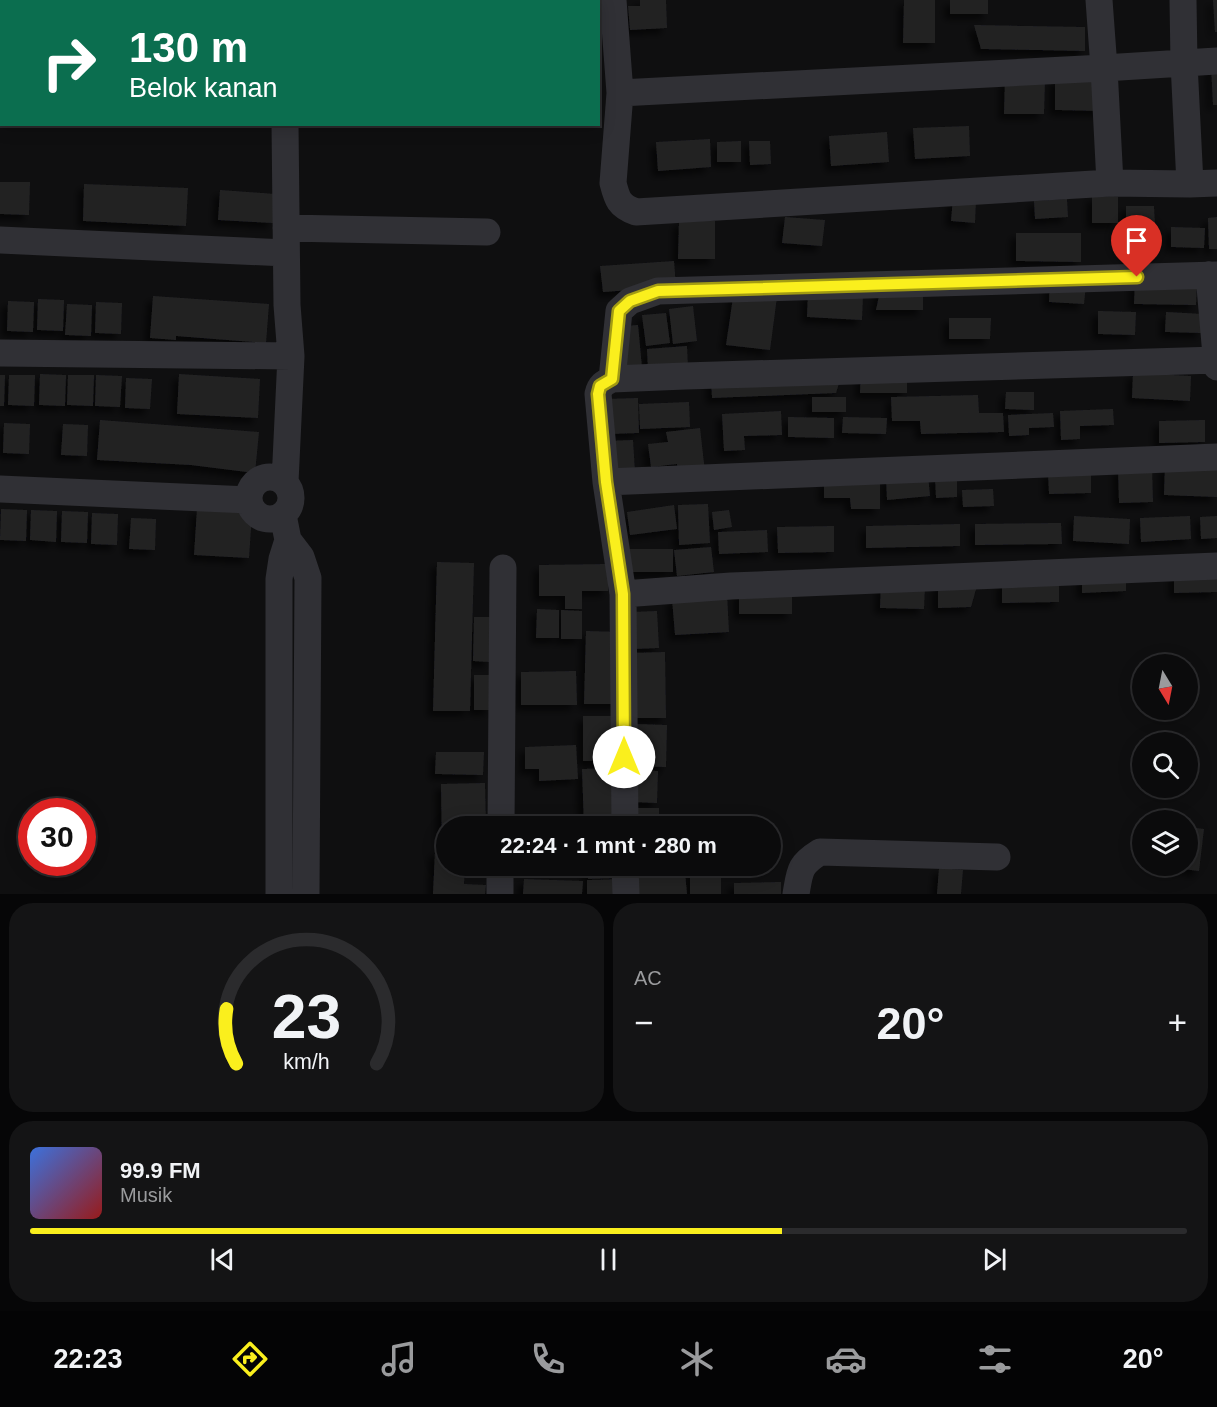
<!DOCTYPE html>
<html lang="id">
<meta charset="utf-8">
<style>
body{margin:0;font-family:Helvetica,sans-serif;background:#141415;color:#f1f3f6;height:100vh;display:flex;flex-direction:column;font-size:22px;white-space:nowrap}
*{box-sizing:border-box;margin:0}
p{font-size:20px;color:#9a9b9d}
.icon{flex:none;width:33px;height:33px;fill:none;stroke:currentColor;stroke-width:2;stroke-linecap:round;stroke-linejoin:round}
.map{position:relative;height:894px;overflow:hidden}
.drawer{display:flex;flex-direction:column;gap:9px;padding:9px;background:#060607;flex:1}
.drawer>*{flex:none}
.hud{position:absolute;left:0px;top:0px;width:600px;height:126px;box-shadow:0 3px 15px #0003,0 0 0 2px #2b2b2d;background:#0b6e4f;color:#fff;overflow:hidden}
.needle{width:39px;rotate:170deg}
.tools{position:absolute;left:1132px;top:654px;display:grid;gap:12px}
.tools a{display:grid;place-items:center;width:66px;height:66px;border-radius:50%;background:#0b0b0c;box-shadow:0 3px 15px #0003,0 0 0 2px #2b2b2d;font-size:30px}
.speed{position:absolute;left:18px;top:798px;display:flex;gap:12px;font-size:30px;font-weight:700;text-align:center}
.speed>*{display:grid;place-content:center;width:78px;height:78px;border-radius:50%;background:#0b0b0c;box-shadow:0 3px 15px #0003,0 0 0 2px #2b2b2d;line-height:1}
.speed .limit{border:9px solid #d22;background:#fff;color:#111}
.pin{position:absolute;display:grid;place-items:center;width:51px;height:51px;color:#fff;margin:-62px -26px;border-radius:50% 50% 50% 0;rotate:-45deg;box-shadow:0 0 6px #0007}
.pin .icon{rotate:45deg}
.me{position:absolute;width:66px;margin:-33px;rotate:0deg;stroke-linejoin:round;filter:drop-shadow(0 0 4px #0008)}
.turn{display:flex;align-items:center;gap:21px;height:126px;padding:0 30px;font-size:27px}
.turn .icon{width:78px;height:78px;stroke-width:2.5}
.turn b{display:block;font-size:42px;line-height:51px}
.big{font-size:45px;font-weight:600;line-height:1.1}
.drawer .widget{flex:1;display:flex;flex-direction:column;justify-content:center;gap:9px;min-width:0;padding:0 21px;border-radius:24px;background:#141415}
.drawer .dial{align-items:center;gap:0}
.dial svg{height:156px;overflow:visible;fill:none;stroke:#2b2b2d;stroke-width:7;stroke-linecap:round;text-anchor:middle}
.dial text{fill:#f1f3f6;stroke:none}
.song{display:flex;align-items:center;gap:18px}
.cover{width:72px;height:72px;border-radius:9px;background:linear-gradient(135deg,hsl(220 70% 55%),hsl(0 70% 35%))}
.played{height:6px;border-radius:3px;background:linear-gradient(90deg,#faef1d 65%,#2b2b2d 65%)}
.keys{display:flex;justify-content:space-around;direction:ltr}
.heat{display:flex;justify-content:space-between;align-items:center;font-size:33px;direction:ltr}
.drawer .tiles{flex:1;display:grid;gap:9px;grid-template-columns:1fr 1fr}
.widget:last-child{grid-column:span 2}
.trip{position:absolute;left:436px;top:816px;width:345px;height:60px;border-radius:30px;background:#0b0b0c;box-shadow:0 3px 15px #0003,0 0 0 2px #2b2b2d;font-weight:600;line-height:60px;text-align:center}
.tabs{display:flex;height:96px;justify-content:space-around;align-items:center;background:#040405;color:#9a9b9d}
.tabs .icon{width:42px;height:42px}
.tabs .on{color:#faef1d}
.tabs b{font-size:27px;color:#f1f3f6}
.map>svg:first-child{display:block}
</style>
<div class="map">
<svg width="1217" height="894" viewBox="0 0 1217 894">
<defs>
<filter id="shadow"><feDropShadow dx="-5.5" dy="5.5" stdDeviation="3" flood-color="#0009"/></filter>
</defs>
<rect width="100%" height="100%" fill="#0f0f10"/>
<path fill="#222224" filter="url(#shadow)" d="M640 0H666L667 28 630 30 628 6H640Z
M904 0H935V43H903Z
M950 0H988V14H950Z
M1213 0H1217V32H1215Z
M974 25 1085 27V51L981 49Z
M1211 65H1217V105H1213Z
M1055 78 1103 79V111L1055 110Z
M1005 79 1045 80 1044 114H1004Z
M969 126 970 156 915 159 913 128Z
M887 132 889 162 831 166 829 136Z
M710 139 711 167 658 171 656 142Z
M741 141V162H717V142Z
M749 141H770L771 164 750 165Z
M0 182H30L29 215 0 214Z
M84 184 188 188 186 226 83 221Z
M220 190 275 194 273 223 218 220Z
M1092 196 1118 197V223H1092Z
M953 198 976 200 975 223 951 221Z
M1067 199 1068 217 1035 219 1034 201Z
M1126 206H1154L1155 226H1126Z
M785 217 825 220 822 246 782 243Z
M1217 217V249H1209L1208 218Z
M679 221H715V259H678Z
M1171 227 1205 228 1204 248 1171 247Z
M1016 233H1081V262L1016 261Z
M674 261 676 287 603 292 600 266Z
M1050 282 1086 284 1084 304 1049 302Z
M1135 282 1197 284 1196 305 1134 304Z
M881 287H923V310H876Z
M734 291 777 297 770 350 726 345Z
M808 293 863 295 862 320 807 317Z
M153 296 269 304 266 343 176 336V340L150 338Z
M38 299 64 300 63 331 37 330Z
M8 301 34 302 33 332 7 331Z
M96 302 122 303 121 334 95 333Z
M67 304 92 305 91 336 65 335Z
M693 306 697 341 673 344 669 309Z
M1098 311 1136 312 1135 335 1098 334Z
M1166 312 1203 314 1202 333 1165 332Z
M666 313 670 343 646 346 642 315Z
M949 318H991L990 339H949Z
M638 325 642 368 627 369 623 326Z
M687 346 688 368 648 370 647 349Z
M861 371H907V393H860Z
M1133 373 1191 376 1190 401 1132 398Z
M40 374 66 375 65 406 39 405Z
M179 374 260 379 258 418 177 414Z
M842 374 836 393 712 398 711 378Z
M0 375H5L4 406H0Z
M9 375H35L34 406 8 405Z
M68 375H94L93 406 67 405Z
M96 375 122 376 120 407 95 406Z
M126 378 152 379 150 409 125 408Z
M1006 392H1034V410L1005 409Z
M978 395 979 413H1003L1004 432 921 434 920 421H892L891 397Z
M812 397H846V412H812Z
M638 398 639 433 606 434 604 399Z
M689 402 690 427 640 429 639 404Z
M1113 409 1114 425 1080 426V439L1061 440 1060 411Z
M781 411 782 435 744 436 745 450 724 451 722 414Z
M1053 413 1054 427 1029 428V435L1009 436 1008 415Z
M788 417 834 418V438L788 437Z
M843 417 887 418 886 434 842 433Z
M100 420 259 432 255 473 191 465 97 460Z
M1205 420V442L1159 443V421Z
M4 423 30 424 29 454 3 453Z
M63 424 88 425 87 456 61 455Z
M700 428 705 472 678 475 677 464 651 467 648 444 668 442 666 432Z
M633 440 635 472 610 473 608 441Z
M1165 464 1217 466V497L1164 495Z
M1152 467 1153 502 1119 503 1118 468Z
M1048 472H1091V493L1049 494Z
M928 474 930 496 887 500 886 477Z
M957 475V497L936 498 935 476Z
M824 480 880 481V509H851L850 498H824Z
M993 489 994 506 963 507 962 490Z
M708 504 710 543 679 545 678 505Z
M674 505 677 529 630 535 627 512Z
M1 509 27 510 26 541 0 540Z
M197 509 252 513 249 558 194 555Z
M31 510 57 511 56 542 30 540Z
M729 510 732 527 714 530 712 512Z
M62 511 88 512 87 543 61 542Z
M92 513 118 514 117 545 91 544Z
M1074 516 1130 519 1129 544 1073 541Z
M1190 516 1191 539 1141 542 1140 518Z
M1217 516V538L1201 539 1200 517Z
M131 518 156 519 155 550 129 549Z
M1061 523 1062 544 975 545V524Z
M960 524V546L866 548V526Z
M834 526V552L778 553 777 527Z
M767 530 768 552 719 554 718 532Z
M711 547 714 572 677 576 674 550Z
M628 549H673V572H629Z
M437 562 474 563 470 711H433Z
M608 564V591H582V609H565V596H539V565Z
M1217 568V592L1174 593V570Z
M1126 569V591L1082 593V571Z
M1002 579H1059V602L1002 603Z
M978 582 971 607 938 608V583Z
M881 584 925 585 924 609 880 608Z
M739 589H792V614H739Z
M727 594 729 632 675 635 672 598Z
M537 609 559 610V638H536Z
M561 610 582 611V639H561Z
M657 611 659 648 633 649 632 612Z
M474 617H492L490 662 473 661Z
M586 631 623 632 622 704H584Z
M665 652 666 718H632V653Z
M576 671 577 705H521V672Z
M474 675H491V710H474Z
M583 716H616V761H583Z
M634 724 667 725 666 767 632 766Z
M576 745 578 779 539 781V769H525V747Z
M436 752H484L483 775 435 774Z
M619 768 621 825 584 826 582 769Z
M634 770 658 771 657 803 633 802Z
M485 783 486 826H447V849H442L441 784Z
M633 808H659V826H643V822H633Z
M1188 827 1204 829 1199 871 1167 867 1188 866Z
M435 851 447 852V866H465L464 884 486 885 485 894H433Z
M588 866H622V878L588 879Z
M690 866H721V894H690Z
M939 868 963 870 961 894H937Z
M685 873 687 894H636L634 878Z
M524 879 583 881 582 894H523Z
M625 879V894H587V880Z
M781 882V894H734V883Z"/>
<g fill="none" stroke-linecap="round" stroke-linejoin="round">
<path stroke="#303035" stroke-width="27" d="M248 0V2
M274 0V2
M613 0 620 93 1104 68 1110 183 1190 184 1184 63 1217 61
M1099 0 1104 68 1184 63 1183 0
M0 72H2
M620 93 613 183C617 199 619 206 636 212L1110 183
M1190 184 1217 183
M286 228 487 232
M0 240 286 253
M1209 275 1217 367
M0 353 291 356
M612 379 619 311 630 301 658 291 1217 275
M249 498a21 21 0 1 1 42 0a21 21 0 1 1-42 0Z
M285 482 291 356 287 305 285 124
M606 482 1217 457
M0 489 249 500
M283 515 288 540 301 557 308 578 306 894
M623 594 731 586 1217 566
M501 826 503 568
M625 826 623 594 606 482 598 394C600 385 604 383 612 379L685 376 1217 360
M625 866 626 894
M279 894V579L282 559 288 540
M500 894V866
M796 894C800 871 799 865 820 852L997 857"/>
</g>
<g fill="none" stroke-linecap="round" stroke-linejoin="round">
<g stroke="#a29b13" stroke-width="15">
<path id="route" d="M624 757 623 594 606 482 598 394 600 386 612 379 619 311 630 301 658 291 1137 277"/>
</g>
<use href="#route" stroke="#faef1d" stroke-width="10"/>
</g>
</svg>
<div class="tools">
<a><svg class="needle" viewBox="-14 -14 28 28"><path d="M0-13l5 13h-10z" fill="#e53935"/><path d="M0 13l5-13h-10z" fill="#9a9b9d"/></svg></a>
<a><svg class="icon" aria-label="search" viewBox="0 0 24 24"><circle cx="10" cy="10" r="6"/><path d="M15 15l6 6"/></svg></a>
<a><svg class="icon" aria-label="layers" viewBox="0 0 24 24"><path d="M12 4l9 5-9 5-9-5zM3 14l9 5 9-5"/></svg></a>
</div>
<div class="speed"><div class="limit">30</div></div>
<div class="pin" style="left:1137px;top:277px;background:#d93025"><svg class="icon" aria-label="arrive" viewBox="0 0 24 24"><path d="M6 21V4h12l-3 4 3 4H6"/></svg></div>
<svg class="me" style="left:624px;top:757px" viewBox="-20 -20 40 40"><circle r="19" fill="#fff"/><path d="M0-13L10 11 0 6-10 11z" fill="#faef1d"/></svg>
<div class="trip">22:24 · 1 mnt · 280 m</div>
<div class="hud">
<div class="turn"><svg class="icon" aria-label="right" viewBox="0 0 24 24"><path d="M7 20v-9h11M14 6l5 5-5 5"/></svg><div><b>130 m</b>Belok kanan</div></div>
</div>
</div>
<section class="drawer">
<div class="tiles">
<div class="widget dial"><svg viewBox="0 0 100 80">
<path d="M14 69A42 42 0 1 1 86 69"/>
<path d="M14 69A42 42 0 0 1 9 41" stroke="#faef1d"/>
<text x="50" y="56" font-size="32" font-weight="700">23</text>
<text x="50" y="72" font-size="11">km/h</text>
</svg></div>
<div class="widget"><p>AC</p>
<div class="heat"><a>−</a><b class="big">20°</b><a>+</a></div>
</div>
<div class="widget">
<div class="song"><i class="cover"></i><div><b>99.9 FM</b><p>Musik</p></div></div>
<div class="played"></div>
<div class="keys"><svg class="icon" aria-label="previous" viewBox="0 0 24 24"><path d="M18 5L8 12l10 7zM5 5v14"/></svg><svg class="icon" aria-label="pause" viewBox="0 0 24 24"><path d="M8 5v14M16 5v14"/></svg><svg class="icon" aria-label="next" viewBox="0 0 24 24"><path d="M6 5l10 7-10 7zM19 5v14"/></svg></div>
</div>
</div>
</section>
<nav class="tabs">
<b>22:23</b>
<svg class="icon on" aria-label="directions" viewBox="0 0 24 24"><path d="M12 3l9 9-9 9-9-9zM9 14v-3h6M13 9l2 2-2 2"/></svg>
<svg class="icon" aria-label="music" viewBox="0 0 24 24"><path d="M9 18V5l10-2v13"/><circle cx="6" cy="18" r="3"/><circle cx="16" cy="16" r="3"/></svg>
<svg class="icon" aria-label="phone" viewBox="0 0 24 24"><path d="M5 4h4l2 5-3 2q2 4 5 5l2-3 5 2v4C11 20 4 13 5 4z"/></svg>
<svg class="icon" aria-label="climate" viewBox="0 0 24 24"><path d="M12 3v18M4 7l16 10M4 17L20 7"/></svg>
<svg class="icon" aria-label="car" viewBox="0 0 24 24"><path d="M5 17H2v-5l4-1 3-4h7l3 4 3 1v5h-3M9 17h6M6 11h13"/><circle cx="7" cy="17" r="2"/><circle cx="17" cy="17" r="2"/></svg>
<svg class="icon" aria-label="filters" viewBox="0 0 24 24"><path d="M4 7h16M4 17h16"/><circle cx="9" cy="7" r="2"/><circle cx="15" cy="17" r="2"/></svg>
<b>20°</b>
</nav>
